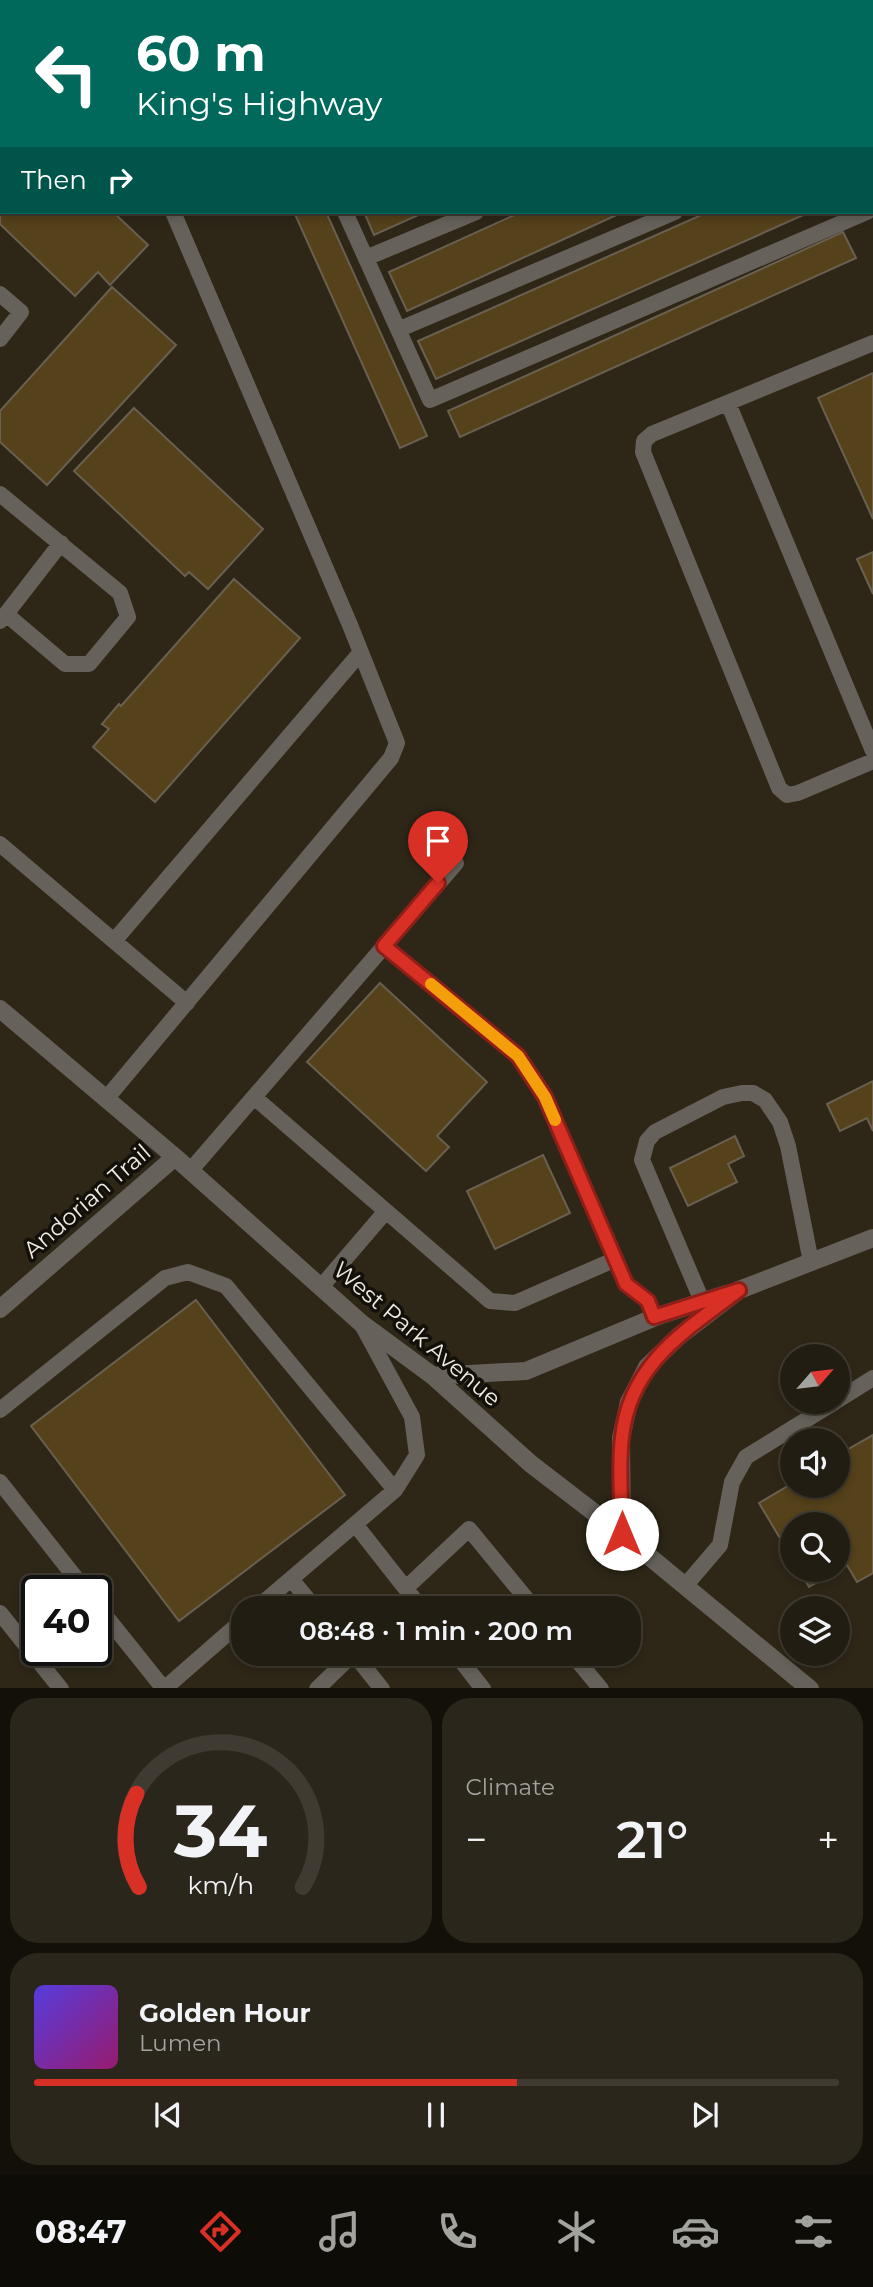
<!DOCTYPE html>
<meta charset="utf-8">
<style>
body{margin:0;font-family:Montserrat,sans-serif;background:#2a261b;color:#f1f3f6;height:100vh;display:flex;flex-direction:column;font-size:26px;white-space:nowrap}
*{box-sizing:border-box;margin:0}
p{font-size:23px;color:#a2a29f}
.icon{flex:none;width:38px;height:38px;fill:none;stroke:currentColor;stroke-width:2;stroke-linecap:round;stroke-linejoin:round}
.map{position:relative;height:1688px;overflow:hidden}
.drawer{display:flex;flex-direction:column;gap:10px;padding:10px;background:#13100a;flex:1}
.drawer>*{flex:none}
.banner{position:absolute;left:0px;top:0px;width:873px;height:214px;box-shadow:0 4px 10px #0003,0 0 0 2px #3f3b32;background:#00695c;color:#fff;overflow:hidden}
.needle{width:46px;rotate:62deg}
.controls{position:absolute;left:780px;top:1344px;display:grid;gap:14px}
.controls a{display:grid;place-items:center;width:70px;height:70px;border-radius:50%;background:#221d12;box-shadow:0 4px 10px #0003,0 0 0 2px #3f3b32;font-size:35px}
.speed{position:absolute;left:21px;top:1575px;display:flex;gap:14px;font-size:35px;font-weight:700;text-align:center}
.speed>*{display:grid;place-content:center;width:91px;height:91px;border-radius:50%;background:#221d12;box-shadow:0 4px 10px #0003,0 0 0 2px #3f3b32;line-height:1}
.speed .limit{border:4px solid #111;border-radius:10px;background:#fff;color:#111}
.pin{position:absolute;display:grid;place-items:center;width:60px;height:60px;color:#fff;margin:-72px -30px;border-radius:50% 50% 50% 0;rotate:-45deg;box-shadow:0 0 7px #0007}
.pin .icon{rotate:45deg}
.me{position:absolute;width:77px;margin:-38px;rotate:0deg;stroke-linejoin:round;filter:drop-shadow(0 0 5px #0008)}
.turn{display:flex;align-items:center;gap:24px;height:147px;padding:0 21px;font-size:32px}
.turn .icon{width:91px;height:91px;stroke-width:2.5}
.turn b{display:block;font-size:49px;line-height:60px}
.then{display:flex;align-items:center;height:66px;padding:0 21px;background:#0003;gap:14px;font-size:26px}
.big{font-size:52px;font-weight:600;line-height:1.1}
.drawer .card{flex:1;display:flex;flex-direction:column;justify-content:center;gap:10px;min-width:0;padding:0 24px;border-radius:28px;background:#2a261b}
.drawer .dial{align-items:center;gap:0}
.dial svg{height:182px;overflow:visible;fill:none;stroke:#3f3b32;stroke-width:7;stroke-linecap:round;text-anchor:middle}
.dial text{fill:#f1f3f6;stroke:none}
.song{display:flex;align-items:center;gap:21px}
.cover{width:84px;height:84px;border-radius:10px;background:linear-gradient(135deg,hsl(250 70% 55%),hsl(320 70% 35%))}
.played{height:7px;border-radius:4px;background:linear-gradient(90deg,#d93025 60%,#3f3b32 60%)}
.keys{display:flex;justify-content:space-around;direction:ltr}
.heat{display:flex;justify-content:space-between;align-items:center;font-size:38px;direction:ltr}
.drawer .tiles{flex:1;display:grid;gap:10px;grid-template-columns:1fr 1fr}
.card:last-child{grid-column:span 2}
.trip{position:absolute;left:231px;top:1596px;width:410px;height:70px;border-radius:28px;background:#221d12;box-shadow:0 4px 10px #0003,0 0 0 2px #3f3b32;font-weight:600;line-height:70px;text-align:center}
.tabs{display:flex;height:112px;justify-content:space-around;align-items:center;background:#0e0c07;color:#a2a29f}
.tabs .icon{width:49px;height:49px}
.tabs .selected{color:#d93025}
.tabs b{font-size:32px;color:#f1f3f6}
.map>svg:first-child{display:block}
</style>
<div class="map">
<svg width="873" height="1689" viewBox="0 0 873 1689">
<defs>
<pattern id="industrial-furrows" width="10" height="10" patternUnits="userSpaceOnUse" patternTransform="scale(1.75)"><rect width="10" height="10" fill="#3b301b"/><path d="M-1 1l2-2M0 10L10 0M9 11l2-2" fill="none" stroke="#4e4431"/></pattern>
</defs>
<rect width="100%" height="100%" fill="#2e2718"/>
<path fill="url(#industrial-furrows)" d="M69 0H278L274 2Z"/>
<path fill="#55411a" stroke="#696050" stroke-width="2" d="M283 0H353L279 2Z
M433 0H466V2H430Z
M606 0H691L692 2H603Z
M745 0H793L794 2H746Z
M0 103 2 212H113L148 245 110 285 98 272 75 296 0 224Z
M872 115 873 118V202L872 199Z
M294 212H326L427 436 400 448Z
M364 212H425L374 235Z
M521 212H623L407 311 389 272Z
M708 212H810L436 379 418 341Z
M843 232 856 258 460 437 448 411Z
M112 287 176 345 47 485 0 442V411Z
M873 373V519L818 398Z
M134 408 263 529 208 589 189 572 185 576 74 471Z
M873 552V594L857 559Z
M234 579 300 638 155 802 93 747 109 729 102 724 119 704 121 706Z
M380 983 487 1082 437 1136 449 1147 426 1171 307 1062Z
M873 1081V1131L867 1118 840 1131 827 1104Z
M735 1136 744 1156 728 1164 737 1182 688 1206 670 1168Z
M543 1155 570 1213 495 1249 467 1191Z
M196 1300 345 1495 179 1621 31 1426Z
M873 1435V1573L857 1582 847 1565 838 1570V1524H793V1560L759 1503 793 1483V1486H838V1455Z
M799 1570H838L809 1587Z"/>
<g fill="none" stroke-linecap="round" stroke-linejoin="round">
<path stroke="#66625b" stroke-width="16" d="M162 0 163 2
M494 0V2
M704 0 705 2
M734 0 735 2
M820 0 821 2
M394 2 398 0
M565 2 569 0
M872 23 873 22
M0 29 2 31
M345 212 430 400 867 212
M366 258 476 212
M0 294 21 312 0 339
M400 329 675 212
M873 343 652 434 644 441 643 452 779 788 787 795 798 793 873 761
M728 403 873 751
M0 494 120 593 128 617 89 664H65L6 614 0 621
M6 614 61 543
M0 844 187 1003
M114 941 361 652
M384 946 518 1056 545 1097 626 1284 648 1301 654 1317
M254 1097 490 1301 515 1303 616 1259
M106 1099 391 758 397 743 350 625 173 212
M190 1171 456 863
M321 1287 386 1211
M702 1301 642 1160 647 1141 655 1132 723 1097 742 1093H753L765 1100 780 1122 788 1146 811 1262
M838 1400 873 1378
M0 1410 165 1278 188 1272 226 1286 395 1490
M0 1482 86 1591
M355 1524 421 1608
M291 1579 315 1608
M685 1586 720 1545 732 1482 746 1457 835 1402
M406 1588 469 1529 534 1608
M96 1604 164 1689
M257 1608 395 1490 417 1455 412 1417 361 1323
M0 1613 61 1689
M354 1654 382 1689
M456 1654 483 1689
M572 1654 601 1689
M164 1689 243 1620
M317 1689 353 1654"/>
<path stroke="#66625b" stroke-width="18" d="M0 1009 175 1157 361 1323 433 1376 531 1464 622 1534 810 1689
M0 1309 175 1157
M433 1376 526 1371 658 1316 726 1294
M622 1534 621 1438 629 1402 647 1367 679 1336 739 1290 873 1238"/>
</g>
<g fill="none" stroke-linecap="round" stroke-linejoin="round">
<g stroke="#8d1f18" stroke-width="18">
<path id="route" d="M438 883 384 946 518 1056 545 1097 626 1284 648 1301 654 1317 739 1290C685 1331 630 1363 622 1437 618 1468 622 1502 622 1534"/>
</g>
<use href="#route" stroke="#d93025" stroke-width="12"/>
<path stroke="#f59e0b" stroke-width="12" d="M431 984 518 1056 545 1097 555 1120"/>
</g>
<g text-anchor="middle" stroke-width="7" stroke-linejoin="round" paint-order="stroke">
<g font-size="23" fill="#f0ebe2" stroke="#13100a">
<text transform="translate(87 1201) rotate(-41)" y="8">Andorian Trail</text>
<text transform="translate(417 1334) rotate(40)" y="8">West Park Avenue</text>
</g>
</g>
</svg>
<div class="controls">
<a><svg class="needle" viewBox="-14 -14 28 28"><path d="M0-13l5 13h-10z" fill="#e53935"/><path d="M0 13l5-13h-10z" fill="#a2a29f"/></svg></a>
<a><svg class="icon" aria-label="sound" viewBox="0 0 24 24"><path d="M4 9h4l5-4v14l-5-4H4zM17 9q2 3 0 6"/></svg></a>
<a><svg class="icon" aria-label="search" viewBox="0 0 24 24"><circle cx="10" cy="10" r="6"/><path d="M15 15l6 6"/></svg></a>
<a><svg class="icon" aria-label="layers" viewBox="0 0 24 24"><path d="M12 4l9 5-9 5-9-5zM3 14l9 5 9-5"/></svg></a>
</div>
<div class="speed"><div class="limit">40</div></div>
<div class="pin" style="left:438px;top:883px;background:#d93025"><svg class="icon" aria-label="arrive" viewBox="0 0 24 24"><path d="M6 21V4h12l-3 4 3 4H6"/></svg></div>
<svg class="me" style="left:622px;top:1534px" viewBox="-20 -20 40 40"><circle r="19" fill="#fff"/><path d="M0-13L10 11 0 6-10 11z" fill="#d93025"/></svg>
<div class="trip">08:48 · 1 min · 200 m</div>
<div class="banner">
<div class="turn"><svg class="icon" aria-label="left" viewBox="0 0 24 24"><path d="M17 20v-9H6M10 6l-5 5 5 5"/></svg><div><b>60 m</b>King's Highway</div></div>
<div class="then">Then<svg class="icon" aria-label="right" viewBox="0 0 24 24"><path d="M7 20v-9h11M14 6l5 5-5 5"/></svg></div>
</div>
</div>
<section class="drawer">
<div class="tiles">
<div class="card dial"><svg viewBox="0 0 100 80">
<path d="M14 69A42 42 0 1 1 86 69"/>
<path d="M14 69A42 42 0 0 1 13 28" stroke="#d93025"/>
<text x="50" y="56" font-size="32" font-weight="700">34</text>
<text x="50" y="72" font-size="11">km/h</text>
</svg></div>
<div class="card"><p>Climate</p>
<div class="heat"><a>−</a><b class="big">21°</b><a>+</a></div>
</div>
<div class="card">
<div class="song"><i class="cover"></i><div><b>Golden Hour</b><p>Lumen</p></div></div>
<div class="played"></div>
<div class="keys"><svg class="icon" aria-label="previous" viewBox="0 0 24 24"><path d="M18 5L8 12l10 7zM5 5v14"/></svg><svg class="icon" aria-label="pause" viewBox="0 0 24 24"><path d="M8 5v14M16 5v14"/></svg><svg class="icon" aria-label="next" viewBox="0 0 24 24"><path d="M6 5l10 7-10 7zM19 5v14"/></svg></div>
</div>
</div>
</section>
<nav class="tabs">
<b>08:47</b>
<svg class="icon selected" aria-label="directions" viewBox="0 0 24 24"><path d="M12 3l9 9-9 9-9-9zM9 14v-3h6M13 9l2 2-2 2"/></svg>
<svg class="icon" aria-label="music" viewBox="0 0 24 24"><path d="M9 18V5l10-2v13"/><circle cx="6" cy="18" r="3"/><circle cx="16" cy="16" r="3"/></svg>
<svg class="icon" aria-label="phone" viewBox="0 0 24 24"><path d="M5 4h4l2 5-3 2q2 4 5 5l2-3 5 2v4C11 20 4 13 5 4z"/></svg>
<svg class="icon" aria-label="climate" viewBox="0 0 24 24"><path d="M12 3v18M4 7l16 10M4 17L20 7"/></svg>
<svg class="icon" aria-label="car" viewBox="0 0 24 24"><path d="M5 17H2v-5l4-1 3-4h7l3 4 3 1v5h-3M9 17h6M6 11h13"/><circle cx="7" cy="17" r="2"/><circle cx="17" cy="17" r="2"/></svg>
<svg class="icon" aria-label="filters" viewBox="0 0 24 24"><path d="M4 7h16M4 17h16"/><circle cx="9" cy="7" r="2"/><circle cx="15" cy="17" r="2"/></svg>
</nav>
